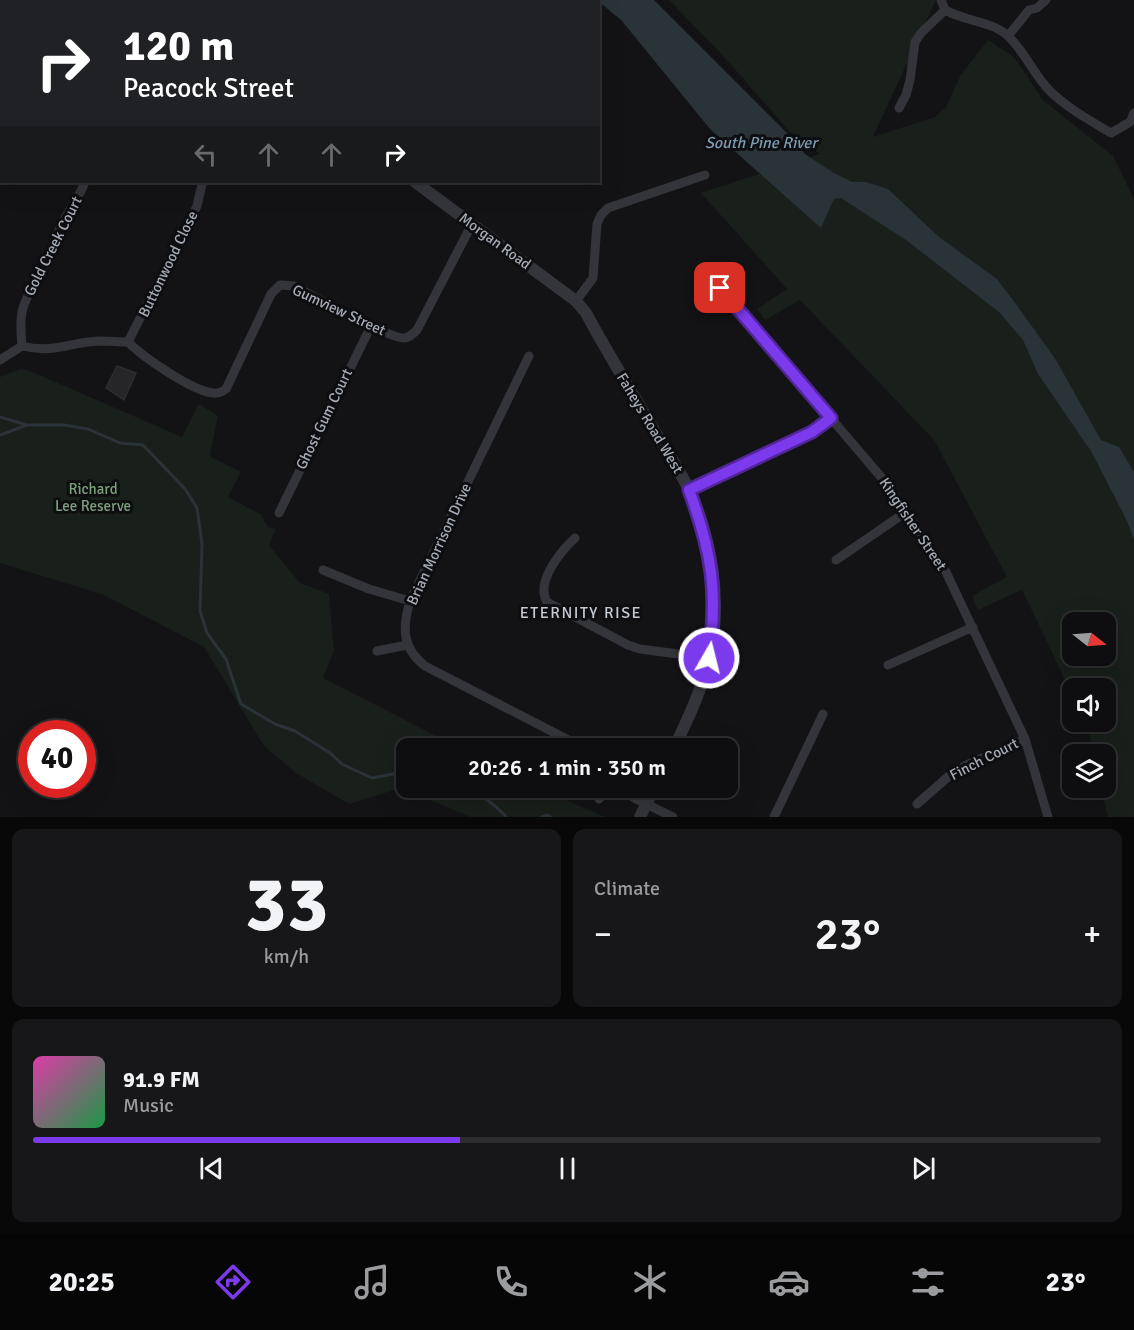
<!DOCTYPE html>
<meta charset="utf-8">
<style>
body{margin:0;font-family:Signika,sans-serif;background:#171719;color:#f1f3f6;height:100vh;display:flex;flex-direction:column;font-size:22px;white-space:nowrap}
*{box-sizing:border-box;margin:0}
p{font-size:20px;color:#9b9c9f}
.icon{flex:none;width:33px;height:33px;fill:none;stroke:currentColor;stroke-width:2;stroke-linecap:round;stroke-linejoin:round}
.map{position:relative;height:817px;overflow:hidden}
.sheet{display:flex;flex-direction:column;gap:12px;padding:12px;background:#080809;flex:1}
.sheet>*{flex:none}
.hud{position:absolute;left:0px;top:0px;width:600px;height:183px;box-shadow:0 6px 24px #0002,0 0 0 2px #2e2e30;background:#202124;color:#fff;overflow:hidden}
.needle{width:39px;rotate:107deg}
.tools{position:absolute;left:1062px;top:612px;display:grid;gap:12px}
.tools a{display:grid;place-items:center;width:54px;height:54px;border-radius:12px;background:#0e0e10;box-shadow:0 6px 24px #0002,0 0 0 2px #2e2e30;font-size:30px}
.speed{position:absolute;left:18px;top:720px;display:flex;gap:12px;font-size:30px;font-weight:700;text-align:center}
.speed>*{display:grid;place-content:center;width:78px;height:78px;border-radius:50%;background:#0e0e10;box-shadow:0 6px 24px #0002,0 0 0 2px #2e2e30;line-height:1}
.speed .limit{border:9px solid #d22;background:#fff;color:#111}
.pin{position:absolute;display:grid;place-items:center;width:51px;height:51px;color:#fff;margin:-26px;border-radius:12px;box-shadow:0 3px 9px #0006}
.me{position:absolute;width:66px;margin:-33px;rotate:8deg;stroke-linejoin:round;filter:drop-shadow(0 0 4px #0008)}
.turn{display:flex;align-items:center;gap:21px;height:126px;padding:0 24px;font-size:27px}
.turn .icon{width:78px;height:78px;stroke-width:2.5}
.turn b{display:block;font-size:42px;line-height:51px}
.lanes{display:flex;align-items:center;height:57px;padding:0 24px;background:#0003;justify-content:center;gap:30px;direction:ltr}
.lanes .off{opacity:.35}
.big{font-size:45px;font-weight:600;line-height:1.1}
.sheet .card{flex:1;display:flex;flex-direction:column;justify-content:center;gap:9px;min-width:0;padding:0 21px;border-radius:12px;background:#171719}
.sheet .dial{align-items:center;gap:0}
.dial b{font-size:78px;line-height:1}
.song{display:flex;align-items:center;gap:18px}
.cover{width:72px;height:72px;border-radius:9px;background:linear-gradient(135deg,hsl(320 70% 55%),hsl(140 70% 35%))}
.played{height:6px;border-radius:3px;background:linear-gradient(90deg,#7c3aed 40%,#2e2e30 40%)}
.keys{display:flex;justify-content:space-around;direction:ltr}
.heat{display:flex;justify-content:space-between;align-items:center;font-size:33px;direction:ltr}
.sheet .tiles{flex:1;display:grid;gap:12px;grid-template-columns:1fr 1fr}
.card:last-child{grid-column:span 2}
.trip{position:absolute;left:396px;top:738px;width:342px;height:60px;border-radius:12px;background:#0e0e10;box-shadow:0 6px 24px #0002,0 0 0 2px #2e2e30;font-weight:600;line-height:60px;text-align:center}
.tabs{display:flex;height:96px;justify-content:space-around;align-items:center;background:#060606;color:#9b9c9f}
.tabs .icon{width:42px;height:42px}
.tabs .current{color:#7c3aed}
.tabs b{font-size:27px;color:#f1f3f6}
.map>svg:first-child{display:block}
</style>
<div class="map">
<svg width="1134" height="817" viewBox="0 0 1134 817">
<rect width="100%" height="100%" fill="#131315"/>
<path fill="#191f1a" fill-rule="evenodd" d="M669 0H936L873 137 935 117 946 107 960 76 988 40 1014 57 1043 100 1113 156 1134 199V817H1108L1101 788H1106V754H1094L1086 722H1106V688H1072V694L1022 590 978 610 972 596 1007 577 934 440 800 300 765 320 757 309 787 289 701 193 820 154 788 130 727 60ZM1072 622H1106V656H1072Z
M20 369 28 370 182 437 199 404 218 416 210 454 211 457 241 472 228 497 260 514 268 527 276 529 269 545 300 583 329 594 334 651 323 678 460 748H406V788H538L605 817H471L401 788 349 804 296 773 264 746 204 647 104 595 0 563V377Z"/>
<path fill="#293338" d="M597 0H654L790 136 805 154 834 173 852 182H866L888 189 939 237 997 279 1016 304 1056 360 1101 440 1119 447 1134 472V540L1127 521 1091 451 1038 374 1023 340 999 312 906 240 841 198 834 199 821 228 710 129 622 21Z"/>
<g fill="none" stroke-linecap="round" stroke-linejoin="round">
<path stroke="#293338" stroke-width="3" d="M0 417 27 425
M0 435 27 425H64L88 429 120 443 143 445 185 489 197 508 202 544 200 611 207 633 226 659 241 704 275 724 295 731 330 753 342 764 372 778 393 774 404 767 406 768
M472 788C484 798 496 805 506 817
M542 817 547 815 551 817"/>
</g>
<path fill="#262629" stroke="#2d2d31" stroke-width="1.5" d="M117 366 136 373 124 400 106 388Z"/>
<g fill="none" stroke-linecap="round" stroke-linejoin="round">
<path stroke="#34353a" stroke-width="9" d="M242 2 243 0
M945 10C964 21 992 21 1008 36 1025 52 1034 75 1050 91 1067 108 1091 121 1111 133L1130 122 1134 113
M1008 36 1029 10 1037 8 1046 0
M0 47 2 50
M0 74 2 71
M899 108 906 95 910 80 915 42 921 33 945 10 941 0
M708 274 887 484 946 572 1025 739 1048 817
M576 301 593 278 597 224 601 215 608 208 705 175
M128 342 197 206 202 184
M22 346C18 305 24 303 43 269 51 254 55 237 63 222 70 208 80 196 85 182
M529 356 410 601C402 628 402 648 425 666L584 748
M0 360 22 346C53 354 70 342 99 341 109 341 118 342 128 342 143 357 192 391 213 393 218 394 222 392 226 389L271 294 280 285 294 286C312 295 391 340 405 338 410 337 414 333 417 330L472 224
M689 490 812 432 831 418
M279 513 371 326
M575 538C561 551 535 582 547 602L628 645 640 649 709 658
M836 560 906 512
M323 570 369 589 410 601
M377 651 407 645
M888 665 973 627
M621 788 636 799 673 817
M599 799 610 788
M917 804 949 776 966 765 1025 739
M774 817 823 714"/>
<path stroke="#34353a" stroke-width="12" d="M167 0 169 2
M415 182 576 301 586 313C608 354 633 394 657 435 668 453 680 471 689 490 713 540 722 606 709 660 701 691 688 719 674 748
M640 817 654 788"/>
</g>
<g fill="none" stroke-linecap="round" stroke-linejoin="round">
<g stroke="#51269a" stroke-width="15">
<path id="route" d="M709 658C718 592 712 552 689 490L812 432 831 418 720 288"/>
</g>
<use href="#route" stroke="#7c3aed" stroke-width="10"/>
</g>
<g text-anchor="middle" stroke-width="6" stroke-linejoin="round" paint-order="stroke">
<g font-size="15" fill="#a5abb5" stroke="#0e0e10">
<text transform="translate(495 241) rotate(36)" y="5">Morgan Road</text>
<text transform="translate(53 246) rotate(-63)" y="5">Gold Creek Court</text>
<text transform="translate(168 264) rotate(-64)" y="5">Buttonwood Close</text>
<text transform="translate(339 310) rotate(25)" y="5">Gumview Street</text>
<text transform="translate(324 419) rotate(-64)" y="5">Ghost Gum Court</text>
<text transform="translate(650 423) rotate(59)" y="5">Faheys Road West</text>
<text transform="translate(913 524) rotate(56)" y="5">Kingfisher Street</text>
<text transform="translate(439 544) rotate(-65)" y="5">Brian Morrison Drive</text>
<text transform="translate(984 759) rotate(-27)" y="5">Finch Court</text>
</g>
<g font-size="15" fill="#7ca07c" stroke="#0e0e10">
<text x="93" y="494">Richard<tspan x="93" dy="17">Lee Reserve</tspan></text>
</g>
<g font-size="16" font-style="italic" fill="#7b9cb0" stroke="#0e0e10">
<text x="761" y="148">South Pine River</text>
</g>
<g font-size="16" letter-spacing="1.5" fill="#c6cad1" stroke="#0e0e10">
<text x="581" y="618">ETERNITY RISE</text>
</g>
</g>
</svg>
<div class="tools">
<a><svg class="needle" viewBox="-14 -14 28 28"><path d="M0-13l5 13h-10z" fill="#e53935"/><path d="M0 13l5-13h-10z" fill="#9b9c9f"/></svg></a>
<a><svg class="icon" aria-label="sound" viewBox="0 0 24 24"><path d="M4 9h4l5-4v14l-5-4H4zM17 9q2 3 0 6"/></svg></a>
<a><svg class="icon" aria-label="layers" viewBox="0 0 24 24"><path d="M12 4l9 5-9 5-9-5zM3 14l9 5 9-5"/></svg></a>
</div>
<div class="speed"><div class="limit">40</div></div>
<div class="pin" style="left:720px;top:288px;background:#d93025"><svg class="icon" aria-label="arrive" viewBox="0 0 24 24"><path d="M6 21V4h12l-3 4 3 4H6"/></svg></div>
<svg class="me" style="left:709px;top:658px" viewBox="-20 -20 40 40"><circle r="17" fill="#7c3aed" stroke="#fff" stroke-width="3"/><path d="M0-11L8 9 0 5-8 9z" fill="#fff"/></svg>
<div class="trip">20:26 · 1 min · 350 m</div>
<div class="hud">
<div class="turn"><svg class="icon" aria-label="right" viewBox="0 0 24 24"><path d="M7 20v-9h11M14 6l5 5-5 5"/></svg><div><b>120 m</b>Peacock Street</div></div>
<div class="lanes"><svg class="icon off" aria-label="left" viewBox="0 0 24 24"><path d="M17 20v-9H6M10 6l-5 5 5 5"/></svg><svg class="icon off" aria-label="ahead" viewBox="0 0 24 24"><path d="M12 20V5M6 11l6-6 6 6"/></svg><svg class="icon off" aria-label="ahead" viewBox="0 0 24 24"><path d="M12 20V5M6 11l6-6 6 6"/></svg><svg class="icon" aria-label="right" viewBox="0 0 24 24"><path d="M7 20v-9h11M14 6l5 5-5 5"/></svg></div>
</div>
</div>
<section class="sheet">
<div class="tiles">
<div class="card dial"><b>33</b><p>km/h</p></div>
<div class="card"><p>Climate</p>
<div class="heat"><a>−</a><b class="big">23°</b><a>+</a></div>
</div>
<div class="card">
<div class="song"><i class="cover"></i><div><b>91.9 FM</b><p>Music</p></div></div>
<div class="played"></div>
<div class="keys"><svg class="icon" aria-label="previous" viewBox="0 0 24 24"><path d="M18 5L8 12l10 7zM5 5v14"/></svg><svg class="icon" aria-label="pause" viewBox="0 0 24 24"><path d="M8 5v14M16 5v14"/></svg><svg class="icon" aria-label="next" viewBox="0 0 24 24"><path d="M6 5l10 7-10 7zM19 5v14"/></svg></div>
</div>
</div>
</section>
<nav class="tabs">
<b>20:25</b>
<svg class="icon current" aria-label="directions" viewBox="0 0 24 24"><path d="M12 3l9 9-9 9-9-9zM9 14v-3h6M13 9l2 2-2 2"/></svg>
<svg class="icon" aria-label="music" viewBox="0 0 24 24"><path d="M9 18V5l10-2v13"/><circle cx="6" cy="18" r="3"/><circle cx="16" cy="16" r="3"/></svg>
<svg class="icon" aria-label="phone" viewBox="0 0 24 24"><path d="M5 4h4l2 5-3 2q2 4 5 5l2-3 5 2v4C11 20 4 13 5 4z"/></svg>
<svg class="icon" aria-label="climate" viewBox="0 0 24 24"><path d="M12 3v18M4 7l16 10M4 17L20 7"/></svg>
<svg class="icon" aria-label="car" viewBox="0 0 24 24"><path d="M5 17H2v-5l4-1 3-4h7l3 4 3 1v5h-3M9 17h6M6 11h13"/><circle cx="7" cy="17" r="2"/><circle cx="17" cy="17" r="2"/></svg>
<svg class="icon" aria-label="filters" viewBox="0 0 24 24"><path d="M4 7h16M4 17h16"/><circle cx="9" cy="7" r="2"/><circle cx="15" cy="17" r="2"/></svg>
<b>23°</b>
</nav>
